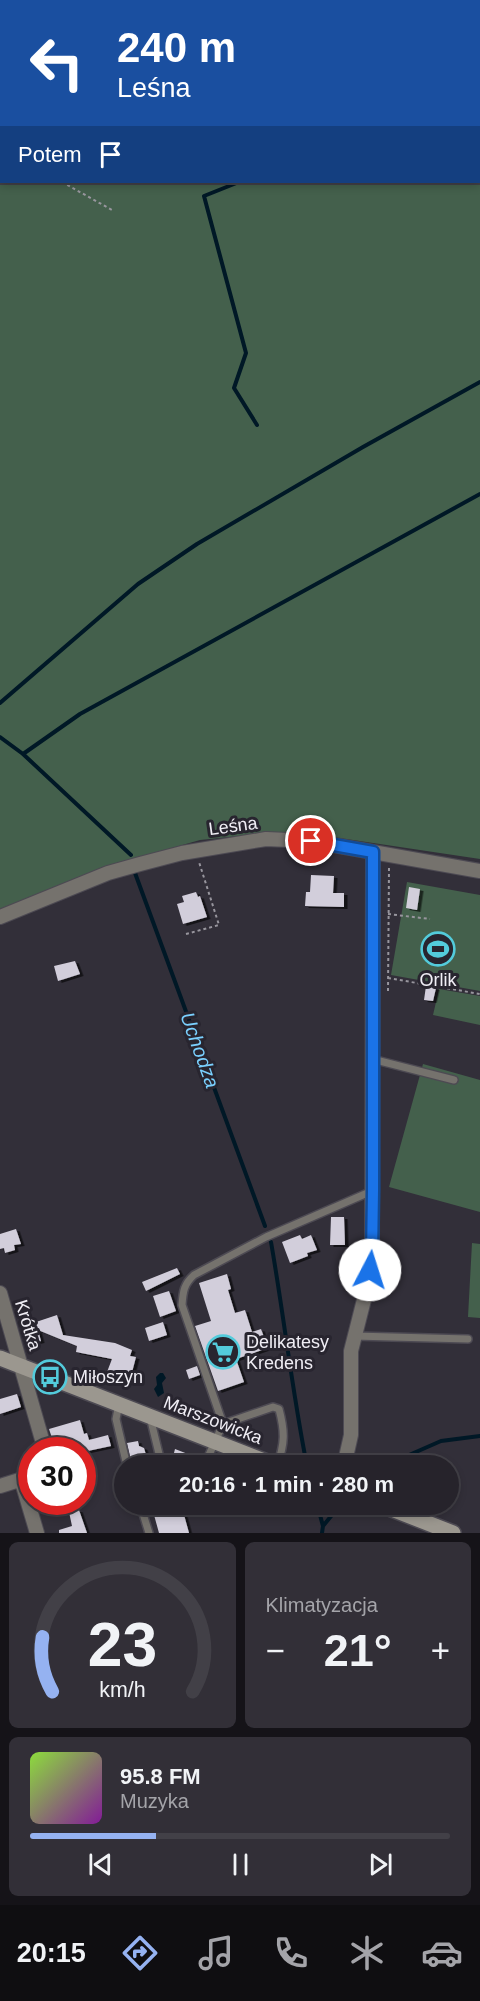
<!DOCTYPE html>
<html lang="pl">
<meta charset="utf-8">
<style>
body{margin:0;font-family:Arial,sans-serif;background:#322f37;color:#f1f3f6;height:100vh;display:flex;flex-direction:column;font-size:22px;white-space:nowrap}
*{box-sizing:border-box;margin:0}
p{font-size:20px;color:#a4a4a9}
.icon{flex:none;width:33px;height:33px;fill:none;stroke:currentColor;stroke-width:2;stroke-linecap:round;stroke-linejoin:round}
.map{position:relative;height:1533px;overflow:hidden}
.sheet{display:flex;flex-direction:column;gap:9px;padding:9px;background:#151318;flex:1}
.sheet>*{flex:none}
.banner{position:absolute;left:0px;top:0px;width:480px;height:183px;box-shadow:0 3px 9px #0003,0 0 0 2px #424047;background:#1a4fa0;color:#fff;overflow:hidden}
.speed{position:absolute;left:18px;top:1437px;display:flex;gap:12px;font-size:30px;font-weight:700;text-align:center}
.speed>*{display:grid;place-content:center;width:78px;height:78px;border-radius:50%;background:#26232b;box-shadow:0 3px 9px #0003,0 0 0 2px #424047;line-height:1}
.speed .limit{border:9px solid #d22;background:#fff;color:#111}
.pin{position:absolute;display:grid;place-items:center;width:51px;height:51px;color:#fff;margin:-26px;border:3px solid #fff;border-radius:50%;box-shadow:0 2px 6px #0007}
.me{position:absolute;width:66px;margin:-33px;rotate:5deg;stroke-linejoin:round;filter:drop-shadow(0 0 4px #0008)}
.turn{display:flex;align-items:center;gap:21px;height:126px;padding:0 18px;font-size:27px}
.turn .icon{width:78px;height:78px;stroke-width:2.5}
.turn b{display:block;font-size:42px;line-height:51px}
.then{display:flex;align-items:center;height:57px;padding:0 18px;background:#0003;gap:12px;font-size:22px}
.big{font-size:45px;font-weight:700;line-height:1.1}
.sheet .widget{flex:1;display:flex;flex-direction:column;justify-content:center;gap:9px;min-width:0;padding:0 21px;border-radius:9px;background:#322f37}
.sheet .dial{align-items:center;gap:0}
.dial svg{height:156px;overflow:visible;fill:none;stroke:#424047;stroke-width:7;stroke-linecap:round;text-anchor:middle}
.dial text{fill:#f1f3f6;stroke:none}
.song{display:flex;align-items:center;gap:18px}
.cover{width:72px;height:72px;border-radius:9px;background:linear-gradient(135deg,hsl(90 70% 55%),hsl(290 70% 35%))}
.played{height:6px;border-radius:3px;background:linear-gradient(90deg,#95b2f1 30%,#424047 30%)}
.keys{display:flex;justify-content:space-around;direction:ltr}
.heat{display:flex;justify-content:space-between;align-items:center;font-size:33px;direction:ltr}
.sheet .tiles{flex:1;display:grid;gap:9px;grid-template-columns:1fr 1fr}
.widget:last-child{grid-column:span 2}
.trip{position:absolute;left:114px;top:1455px;width:345px;height:60px;border-radius:30px;background:#26232b;box-shadow:0 3px 9px #0003,0 0 0 2px #424047;font-weight:700;line-height:60px;text-align:center}
.dock{display:flex;height:96px;justify-content:space-around;align-items:center;background:#0f0e11;color:#a4a4a9}
.dock .icon{width:42px;height:42px}
.dock .active{color:#95b2f1}
.dock b{font-size:27px;color:#f1f3f6}
.map>svg:first-child{display:block}
</style>
<div class="map">
<svg width="480" height="1533" viewBox="0 0 480 1533">
<defs>
<filter id="shadow"><feDropShadow dx="3.5" dy="2" stdDeviation="0" flood-color="#0009"/></filter>
</defs>
<rect width="100%" height="100%" fill="#322f39"/>
<path fill="#44604c" fill-rule="evenodd" d="M0 0H480V859L313 834H259L200 840 126 861 0 911ZM2 2H478V182H2Z
M407 882 480 895V991L391 975Z
M439 989 480 996V1025L433 1015Z
M423 1064 480 1080V1212L389 1187Z
M472 1243 480 1244V1318L468 1317Z"/>
<path fill="#001826" d="M160 1373H163L166 1378 162 1383 164 1393 158 1397 154 1389 157 1385 156 1377Z"/>
<g fill="none" stroke-linecap="round" stroke-linejoin="round">
<path stroke="#001826" stroke-width="4" d="M239 182 204 196 246 353 234 388 257 425
M0 703 138 584 197 544 363 447 480 382
M0 737 23 754 131 855
M23 754 80 714 480 494
M135 873 265 1226
M271 1242C284 1316 292 1391 307 1466
M384 1466 441 1441 480 1436
M317 1504 323 1526 322 1533
M323 1526 341 1504"/>
</g>
<path fill="#d2cedb" filter="url(#shadow)" d="M311 875 334 876 333 893H344V907L305 906 306 892H310Z
M409 887 420 889 417 910 406 908Z
M196 892 198 897 200 896 207 917 183 924 177 904 184 902 182 896Z
M75 961 80 974 58 981 54 966Z
M426 986 436 988 433 1001 424 1000Z
M331 1217H344L345 1245H330Z
M16 1229 21 1244 14 1245 15 1250 5 1253 4 1248 0 1249V1234Z
M300 1235 302 1239 311 1235 317 1250 307 1253 308 1256 290 1263 282 1242Z
M177 1268 180 1274 146 1291 142 1282Z
M227 1274 231 1289 228 1290 235 1313 245 1310 252 1332 261 1329 268 1348 236 1359 244 1382 218 1391 195 1326 211 1321 199 1283Z
M169 1291 176 1311 160 1317 153 1296Z
M57 1315 63 1335 115 1343 132 1350 130 1356 136 1357 131 1376 107 1372 112 1359 76 1352 77 1346 38 1330 41 1341 32 1343 31 1339 25 1341 21 1327Z
M163 1322 167 1335 149 1341 145 1328Z
M197 1366 200 1375 189 1379 186 1370Z
M17 1394 21 1407 0 1414V1399Z
M80 1420 84 1434 87 1433 89 1440 108 1435 111 1446 83 1452 80 1443 56 1450 49 1429Z
M138 1441 139 1446 144 1448 146 1455 143 1460 144 1466H133L130 1456 127 1443Z
M175 1449 193 1456 190 1466H175L176 1460 173 1457Z
M151 1504H181L189 1533H159Z
M79 1510 87 1533H59V1530L72 1526 69 1512Z"/>
<g fill="none" stroke-linecap="round" stroke-linejoin="round">
<g stroke="#4d4a53" stroke-width="10">
<path id="lane" d="M372 1059 454 1080
M354 1336 468 1339
M119 1404 116 1419 127 1466
M152 1417 151 1421 160 1458 171 1462
M223 1424 182 1305C183 1291 184 1284 194 1275L266 1237 372 1191
M204 1466 223 1424 273 1407 279 1409C285 1432 285 1443 277 1466
M140 1504 149 1533"/>
</g>
<g stroke="#4d4a53" stroke-width="16">
<path id="street" d="M0 917 108 873 140 864 182 853 266 839 311 841 480 871
M0 1293 45 1450
M344 1466 351 1435V1351L368 1284 372 1256 373 852
M21 1479 37 1533
M0 1486 32 1476"/>
</g>
<g stroke="#4d4a53" stroke-width="18">
<path id="secondary" d="M0 1358 277 1466
M379 1504 453 1533"/>
</g>
<path stroke="#98969e" stroke-width="2" stroke-dasharray="3 3" stroke-linecap="butt" d="M316 0 317 2
M434 0V2
M457 0V2
M58 2 60 0
M0 17H2
M478 82 480 87
M478 126 480 132
M0 129 2 130
M62 182 112 210
M388 914 430 919
M186 934 219 925 199 862
M388 978 480 994
M388 991 389 868"/>
<use href="#lane" stroke="#75726d" stroke-width="7"/>
<use href="#street" stroke="#75726d" stroke-width="14"/>
<use href="#secondary" stroke="#9b978f" stroke-width="15"/>
</g>
<g fill="none" stroke-linecap="round" stroke-linejoin="round">
<g stroke="#114b97" stroke-width="15">
<path id="route" d="M311 841 373 852V1191L372 1256 370 1270"/>
</g>
<use href="#route" stroke="#1a73e8" stroke-width="10"/>
</g>
<defs>
<g id="stadium-ring" transform="scale(1.725)"><circle r="9.5" fill="#28252f" stroke="#53cbdb" stroke-width="1.5"/><path d="M0-5a6.5 5 0 1 0 0 10a6.5 5 0 1 0 0-10ZM-3.5-1.8h7v3.6h-7Z" fill="#53cbdb"/></g>
<g id="supermarket-ring" transform="scale(1.725)"><circle r="9.5" fill="#28252f" stroke="#53cbdb" stroke-width="1.5"/><path d="M-6-5.5h2.5l.6 2H6L4.5 2H-2.5L-4.4-4H-6ZM-1.5 3.2a1.3 1.3 0 1 0 .1 0ZM3 3.2a1.3 1.3 0 1 0 .1 0Z" fill="#53cbdb"/></g>
<g id="bus-ring" transform="scale(1.725)"><circle r="9.5" fill="#28252f" stroke="#53cbdb" stroke-width="1.5"/><path d="M-5-6H5V4H4V6H2V4H-2V6H-4V4H-5ZM-3.5-4V0h7V-4ZM-3.5 1.2v1.5H-2V1.2ZM2 1.2v1.5H3.5V1.2Z" fill="#53cbdb"/></g>
</defs>
<g fill-rule="evenodd">
<use href="#stadium-ring" x="438" y="949"/>
<use href="#supermarket-ring" x="223" y="1352"/>
<use href="#bus-ring" x="50" y="1377"/>
</g>
<g text-anchor="middle" stroke-width="6" stroke-linejoin="round" paint-order="stroke">
<g font-size="18" fill="#f0eef5" stroke="#28252f">
<text transform="translate(233 826) rotate(-8)" y="6">Leśna</text>
<text transform="translate(28 1325) rotate(73)" y="6">Krótka</text>
<text transform="translate(213 1420) rotate(21)" y="6">Marszowicka</text>
</g>
<g font-size="18" fill="#f0eef5" stroke="#28252f" text-anchor="start">
<text x="438" y="986" text-anchor="middle">Orlik</text>
<text x="246" y="1348">Delikatesy<tspan x="246" dy="21">Kredens</tspan></text>
<text x="73" y="1383">Miłoszyn</text>
</g>
<g font-size="20" font-style="italic" fill="#7ad0fe" stroke="#28252f">
<text transform="translate(200 1050) rotate(70)" y="7">Uchodza</text>
</g>
</g>
</svg>
<div class="speed"><div class="limit">30</div></div>
<div class="pin" style="left:311px;top:841px;background:#d93025"><svg class="icon" aria-label="arrive" viewBox="0 0 24 24"><path d="M6 21V4h12l-3 4 3 4H6"/></svg></div>
<svg class="me" style="left:370px;top:1270px" viewBox="-20 -20 40 40"><circle r="19" fill="#fff"/><path d="M0-13L10 11 0 6-10 11z" fill="#1a73e8"/></svg>
<div class="trip">20:16 · 1 min · 280 m</div>
<div class="banner">
<div class="turn"><svg class="icon" aria-label="left" viewBox="0 0 24 24"><path d="M17 20v-9H6M10 6l-5 5 5 5"/></svg><div><b>240 m</b>Leśna</div></div>
<div class="then">Potem<svg class="icon" aria-label="arrive" viewBox="0 0 24 24"><path d="M6 21V4h12l-3 4 3 4H6"/></svg></div>
</div>
</div>
<section class="sheet">
<div class="tiles">
<div class="widget dial"><svg viewBox="0 0 100 80">
<path d="M14 69A42 42 0 1 1 86 69"/>
<path d="M14 69A42 42 0 0 1 9 41" stroke="#95b2f1"/>
<text x="50" y="56" font-size="32" font-weight="700">23</text>
<text x="50" y="72" font-size="11">km/h</text>
</svg></div>
<div class="widget"><p>Klimatyzacja</p>
<div class="heat"><a>−</a><b class="big">21°</b><a>+</a></div>
</div>
<div class="widget">
<div class="song"><i class="cover"></i><div><b>95.8 FM</b><p>Muzyka</p></div></div>
<div class="played"></div>
<div class="keys"><svg class="icon" aria-label="previous" viewBox="0 0 24 24"><path d="M18 5L8 12l10 7zM5 5v14"/></svg><svg class="icon" aria-label="pause" viewBox="0 0 24 24"><path d="M8 5v14M16 5v14"/></svg><svg class="icon" aria-label="next" viewBox="0 0 24 24"><path d="M6 5l10 7-10 7zM19 5v14"/></svg></div>
</div>
</div>
</section>
<nav class="dock">
<b>20:15</b>
<svg class="icon active" aria-label="directions" viewBox="0 0 24 24"><path d="M12 3l9 9-9 9-9-9zM9 14v-3h6M13 9l2 2-2 2"/></svg>
<svg class="icon" aria-label="music" viewBox="0 0 24 24"><path d="M9 18V5l10-2v13"/><circle cx="6" cy="18" r="3"/><circle cx="16" cy="16" r="3"/></svg>
<svg class="icon" aria-label="phone" viewBox="0 0 24 24"><path d="M5 4h4l2 5-3 2q2 4 5 5l2-3 5 2v4C11 20 4 13 5 4z"/></svg>
<svg class="icon" aria-label="climate" viewBox="0 0 24 24"><path d="M12 3v18M4 7l16 10M4 17L20 7"/></svg>
<svg class="icon" aria-label="car" viewBox="0 0 24 24"><path d="M5 17H2v-5l4-1 3-4h7l3 4 3 1v5h-3M9 17h6M6 11h13"/><circle cx="7" cy="17" r="2"/><circle cx="17" cy="17" r="2"/></svg>
</nav>
